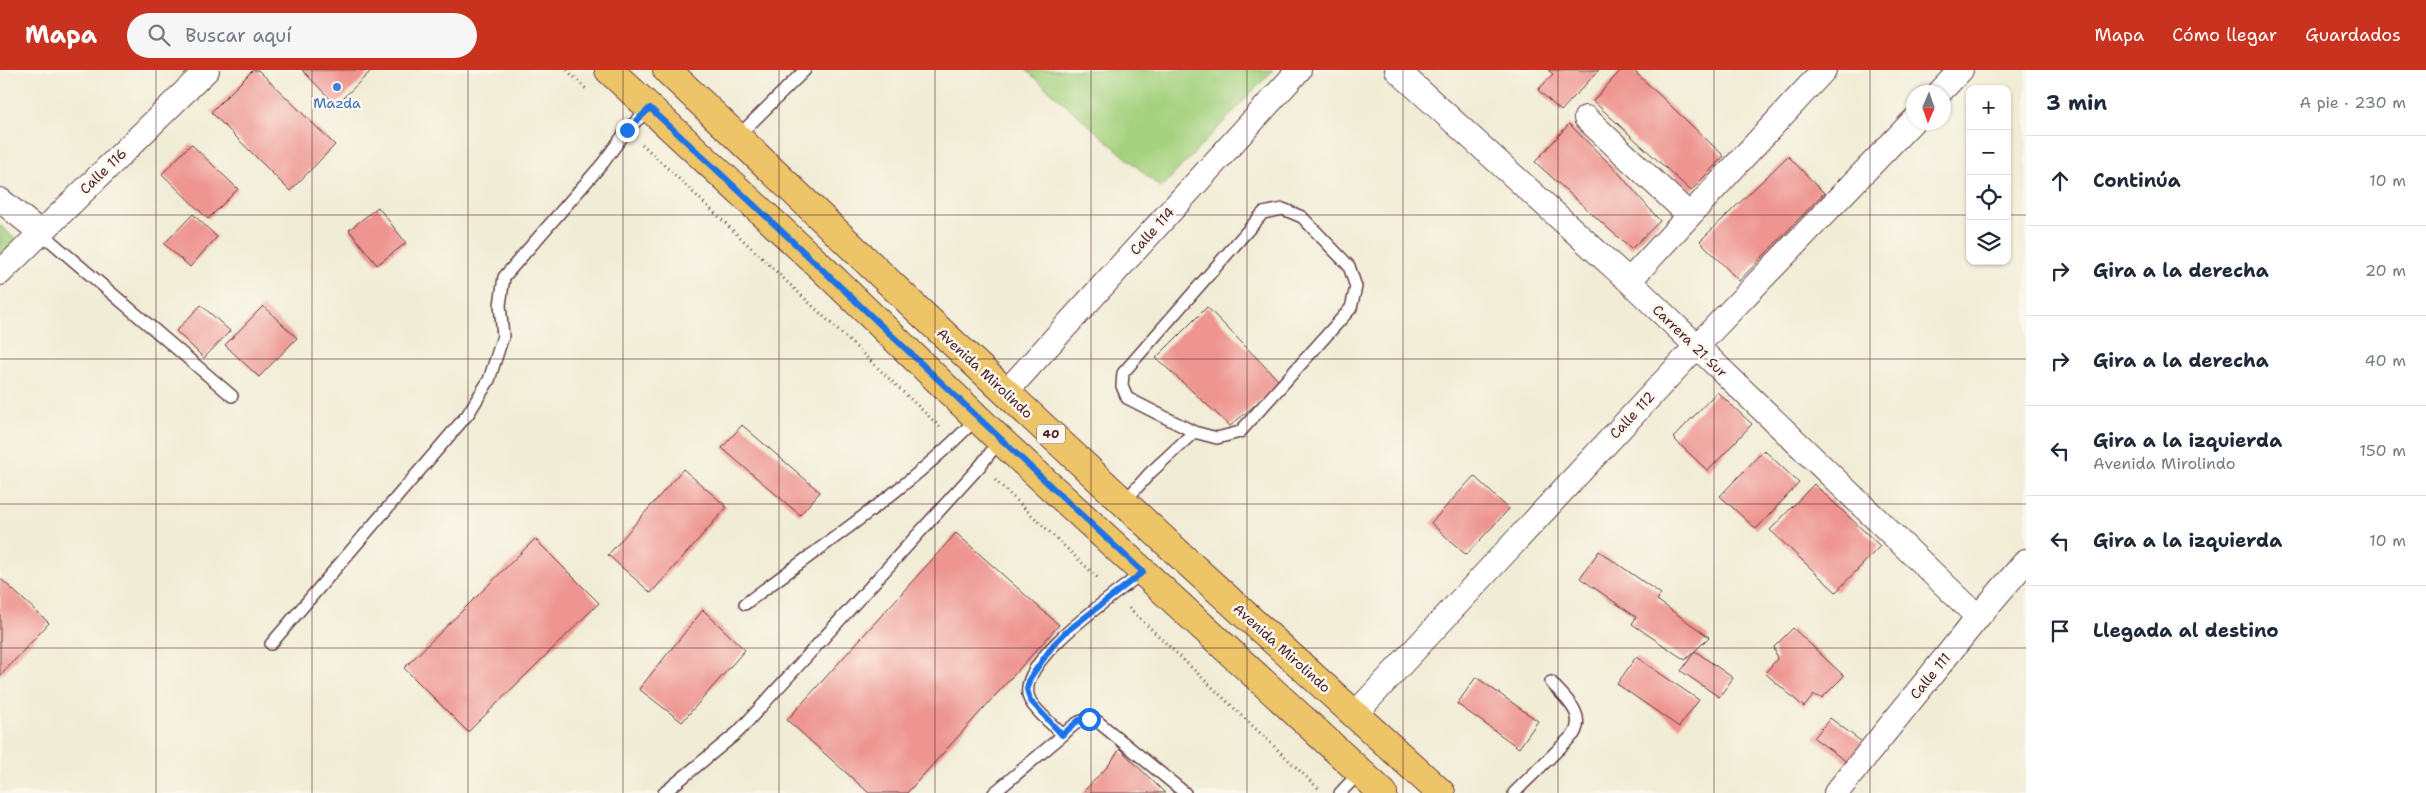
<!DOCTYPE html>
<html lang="es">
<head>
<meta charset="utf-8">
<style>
	:root { --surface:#fff; --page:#f6f6f7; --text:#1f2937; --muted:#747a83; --line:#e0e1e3; --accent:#c8321e }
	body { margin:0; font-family:"Shantell Sans",sans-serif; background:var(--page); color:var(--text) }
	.controls { position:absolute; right:15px; top:15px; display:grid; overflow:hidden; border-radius:10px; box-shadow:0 1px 4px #0004 }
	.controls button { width:45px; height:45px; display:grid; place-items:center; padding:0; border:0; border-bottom:1px solid var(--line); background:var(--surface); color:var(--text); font:25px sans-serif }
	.compass { position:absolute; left:1906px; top:15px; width:45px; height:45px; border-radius:50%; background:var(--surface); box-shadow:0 1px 4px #0004; rotate:182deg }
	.stop { position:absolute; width:15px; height:15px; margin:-11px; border:4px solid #1a73e8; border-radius:50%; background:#fff }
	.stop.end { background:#1a73e8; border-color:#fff; box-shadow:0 1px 5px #0008 }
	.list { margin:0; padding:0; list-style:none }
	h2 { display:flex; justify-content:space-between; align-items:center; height:65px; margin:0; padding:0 20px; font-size:21px }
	h2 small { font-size:16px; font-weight:400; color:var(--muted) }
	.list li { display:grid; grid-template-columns:32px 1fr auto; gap:15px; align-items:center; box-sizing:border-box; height:90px; padding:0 20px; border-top:1px solid var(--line) }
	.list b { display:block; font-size:19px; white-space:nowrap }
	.list p { margin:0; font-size:16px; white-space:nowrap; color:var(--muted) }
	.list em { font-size:16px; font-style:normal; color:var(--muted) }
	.icon { flex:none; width:28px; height:28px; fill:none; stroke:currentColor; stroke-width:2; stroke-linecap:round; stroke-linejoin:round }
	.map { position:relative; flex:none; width:2026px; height:723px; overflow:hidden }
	header { display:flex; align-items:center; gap:30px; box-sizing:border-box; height:70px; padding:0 25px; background:var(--accent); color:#fff }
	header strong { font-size:24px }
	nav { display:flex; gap:28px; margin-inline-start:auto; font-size:18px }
	.search { width:350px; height:45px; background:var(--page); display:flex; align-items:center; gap:12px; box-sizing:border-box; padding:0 18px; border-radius:28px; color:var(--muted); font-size:19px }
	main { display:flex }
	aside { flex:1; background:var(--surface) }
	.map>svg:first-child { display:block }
	.green { fill:#a5d27f; stroke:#787855 }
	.building { fill:#ee9591 }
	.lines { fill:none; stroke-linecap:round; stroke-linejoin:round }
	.service-casing { stroke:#633e44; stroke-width:14 }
	.minor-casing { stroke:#633e44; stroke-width:26 }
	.primary-casing { stroke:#633e44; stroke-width:30 }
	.path { stroke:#633e44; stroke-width:3; stroke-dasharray:1 4; stroke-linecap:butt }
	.service { stroke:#fff; stroke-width:11 }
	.minor { stroke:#fff; stroke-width:24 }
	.primary { stroke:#eec469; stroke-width:28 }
	.route { stroke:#1a73e8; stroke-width:6 }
	.grid { fill:none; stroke:#4a1f2b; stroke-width:1; stroke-opacity:0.55 }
	.shop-dot { fill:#3f7fe0; stroke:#fbf7ec; stroke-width:2 }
	.labels { text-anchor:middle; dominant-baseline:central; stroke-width:5; stroke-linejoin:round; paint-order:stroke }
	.shield { fill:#fbf7ec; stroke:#7f6065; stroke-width:1 }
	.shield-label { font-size:12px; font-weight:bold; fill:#4a1f2b }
	.shop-label { font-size:14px; fill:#366cbe; stroke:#fbf7ec }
	.street-label { font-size:14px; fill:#4a1f2b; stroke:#fbf7ec }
</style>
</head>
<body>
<header>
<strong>Mapa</strong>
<div class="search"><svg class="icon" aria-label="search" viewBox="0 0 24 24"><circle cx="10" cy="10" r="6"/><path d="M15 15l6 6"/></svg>Buscar aquí</div>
<nav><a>Mapa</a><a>Cómo llegar</a><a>Guardados</a></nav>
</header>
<main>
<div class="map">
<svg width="2026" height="723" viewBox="0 0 2026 723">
	<rect width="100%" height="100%" fill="#fbf7ec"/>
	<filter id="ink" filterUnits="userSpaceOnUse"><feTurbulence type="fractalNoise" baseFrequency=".02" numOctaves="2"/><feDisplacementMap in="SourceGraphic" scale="10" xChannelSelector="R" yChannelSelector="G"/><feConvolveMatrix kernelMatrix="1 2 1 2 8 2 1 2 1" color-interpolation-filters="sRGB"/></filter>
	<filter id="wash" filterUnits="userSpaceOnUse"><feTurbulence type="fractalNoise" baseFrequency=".0096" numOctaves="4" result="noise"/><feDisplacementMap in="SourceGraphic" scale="20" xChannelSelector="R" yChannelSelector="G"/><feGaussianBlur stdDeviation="1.12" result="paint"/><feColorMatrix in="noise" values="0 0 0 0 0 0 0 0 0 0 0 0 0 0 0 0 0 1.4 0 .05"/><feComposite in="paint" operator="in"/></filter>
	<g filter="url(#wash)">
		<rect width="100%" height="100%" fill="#f1ecd5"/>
		<path class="green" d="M1026,0H1273L1161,118Z
			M0,155L16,170L0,187Z"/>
		<g id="blocks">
			<path class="building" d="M253,0H258L335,75L290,121L211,42Z
				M302,0H372L336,35Z
				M1548,0H1599L1561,41L1538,20L1553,4Z
				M1621,0H1633L1724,86L1691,121L1593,31Z
				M1569,54L1616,100L1660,151L1631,179L1535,92Z
				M191,74L238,119L208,149L162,104Z
				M1788,86L1824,123L1739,211L1700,171Z
				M378,137L406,173L377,195L349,160Z
				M193,144L217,167L190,197L164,174Z
				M201,235L230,261L204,288L176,261Z
				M263,236L297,268L259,307L225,275Z
				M1207,237L1281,313L1230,356L1156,288Z
				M1717,322L1752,354L1708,401L1673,368Z
				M742,355L820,422L800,445L722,378Z
				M1764,380L1799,413L1756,459L1720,426Z
				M683,399L727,437L651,523L608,485Z
				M1474,406L1509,439L1466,485L1431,453Z
				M1814,414L1880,476L1836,522L1770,460Z
				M956,463L1059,555L907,723H869L787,650Z
				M535,469L599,533L468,662L404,598Z
				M1599,481L1661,524L1657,530L1709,567L1695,581L1733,608L1719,627L1681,601L1695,581L1685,590L1632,554L1636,547L1580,508Z
				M0,508L49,553L0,606Z
				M703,540L745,580L682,652L639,619Z
				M1793,558L1844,606L1822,628L1814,625L1804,637L1765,603L1777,589L1774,577Z
				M1636,587L1699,630L1679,657L1617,614Z
				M1476,607L1538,651L1519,678L1457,634Z
				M1830,648L1866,675L1851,695L1814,668Z
				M1120,679L1165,723H1082L1108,696Z"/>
		</g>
	</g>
	<g filter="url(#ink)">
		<use href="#blocks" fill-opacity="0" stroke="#633e44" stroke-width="1"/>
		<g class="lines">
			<g class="service-casing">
				<path id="service" d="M737,67L805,0
					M40,162L232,326
					M1124,432L1150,403L1194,362L1217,368L1240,362L1351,238L1356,217L1349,196L1302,147L1283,139L1263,143L1123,303L1122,316L1127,328L1194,362
					M1143,502C1117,524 1015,590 1029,628C1033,639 1054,656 1063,665C1074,654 1081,647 1097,651L1185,723
					M745,534C822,475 910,418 977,348
					M271,574L468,344L489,310L503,266L500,235L504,207L603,93L627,60L650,38
					M664,723L738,662L980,396L1000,370
					M994,723L1063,665
					M1340,723L1361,701
					M1514,723L1574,664C1586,643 1565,629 1551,612"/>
			</g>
			<g class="minor-casing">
				<path id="minor" d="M1397,0L1629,211L1978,547
					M1940,22L1961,0
					M1586,48L1689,145
					M0,130L40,162
					M0,203L207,0
					M1629,211L1824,0
					M1006,322L1299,0
					M1355,644L1696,277L1914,50
					M1836,723L1978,547L2026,491"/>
			</g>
			<g class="primary-casing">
				<path id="primary" d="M609,0L822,198L1000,370L1383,723
					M667,0L918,240L1195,499L1441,723"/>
			</g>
			<path class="path" d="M567,0L586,19
				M642,74L940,357
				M995,410L1099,509
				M1129,538L1320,720"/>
			<use href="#service" class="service"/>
			<use href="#minor" class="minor"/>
			<use href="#primary" class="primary"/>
		</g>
	</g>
	<g class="lines" filter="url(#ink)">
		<path class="route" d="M627,60L650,38C816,191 977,349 1143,502L1066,562L1054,574L1030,608L1027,619L1030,630L1062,665L1079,650L1089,649"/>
	</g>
	<path class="grid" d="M156,0V723M312,0V723M468,0V723M623,0V723M779,0V723M935,0V723M1091,0V723M1247,0V723M1403,0V723M1558,0V723M1714,0V723M1870,0V723M0,145H1970M2007,145H2026M0,289H2026M0,434H2026M0,578H2026"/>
	<circle class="shop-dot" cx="337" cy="17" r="5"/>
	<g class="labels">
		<rect class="shield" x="1037" y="354.5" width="28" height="19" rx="4"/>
		<g class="shield-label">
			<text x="1051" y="364">40</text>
		</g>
		<g class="shop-label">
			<text x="337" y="33">Mazda</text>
		</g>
		<g class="street-label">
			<text transform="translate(103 101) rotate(-44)">Calle 116</text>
			<text transform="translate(1152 161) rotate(-48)">Calle 114</text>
			<text transform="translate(1690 271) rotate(44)">Carrera 21 Sur</text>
			<text transform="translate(985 303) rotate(43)">Avenida Mirolindo</text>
			<text transform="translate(1632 345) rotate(-47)">Calle 112</text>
			<text transform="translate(1282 578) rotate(42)">Avenida Mirolindo</text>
			<text transform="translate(1930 606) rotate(-51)">Calle 111</text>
		</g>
	</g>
</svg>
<div class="controls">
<button>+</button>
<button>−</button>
<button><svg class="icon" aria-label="locate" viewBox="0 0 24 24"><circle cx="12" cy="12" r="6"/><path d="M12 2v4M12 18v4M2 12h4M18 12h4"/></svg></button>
<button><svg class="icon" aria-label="layers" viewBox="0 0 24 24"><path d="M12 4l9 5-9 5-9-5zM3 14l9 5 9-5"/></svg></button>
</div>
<svg class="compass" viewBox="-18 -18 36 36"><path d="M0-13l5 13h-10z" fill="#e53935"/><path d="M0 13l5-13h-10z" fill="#747a83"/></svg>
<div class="stop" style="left:1089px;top:649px"></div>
<div class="stop end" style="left:627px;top:60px"></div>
</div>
<aside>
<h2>3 min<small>A pie · 230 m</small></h2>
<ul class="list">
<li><svg class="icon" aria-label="ahead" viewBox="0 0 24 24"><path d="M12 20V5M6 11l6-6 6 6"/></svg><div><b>Continúa</b></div><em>10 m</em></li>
<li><svg class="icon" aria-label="right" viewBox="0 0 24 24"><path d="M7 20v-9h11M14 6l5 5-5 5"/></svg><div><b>Gira a la derecha</b></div><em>20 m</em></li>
<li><svg class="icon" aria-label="right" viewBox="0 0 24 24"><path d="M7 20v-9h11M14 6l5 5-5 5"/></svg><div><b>Gira a la derecha</b></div><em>40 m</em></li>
<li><svg class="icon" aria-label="left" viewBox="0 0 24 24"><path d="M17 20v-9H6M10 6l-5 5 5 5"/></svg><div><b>Gira a la izquierda</b><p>Avenida Mirolindo</p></div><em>150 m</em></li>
<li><svg class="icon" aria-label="left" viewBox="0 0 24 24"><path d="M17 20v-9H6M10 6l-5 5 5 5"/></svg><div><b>Gira a la izquierda</b></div><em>10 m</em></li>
<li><svg class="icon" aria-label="arrive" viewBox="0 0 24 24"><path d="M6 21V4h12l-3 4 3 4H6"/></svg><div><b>Llegada al destino</b></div></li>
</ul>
</aside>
</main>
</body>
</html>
